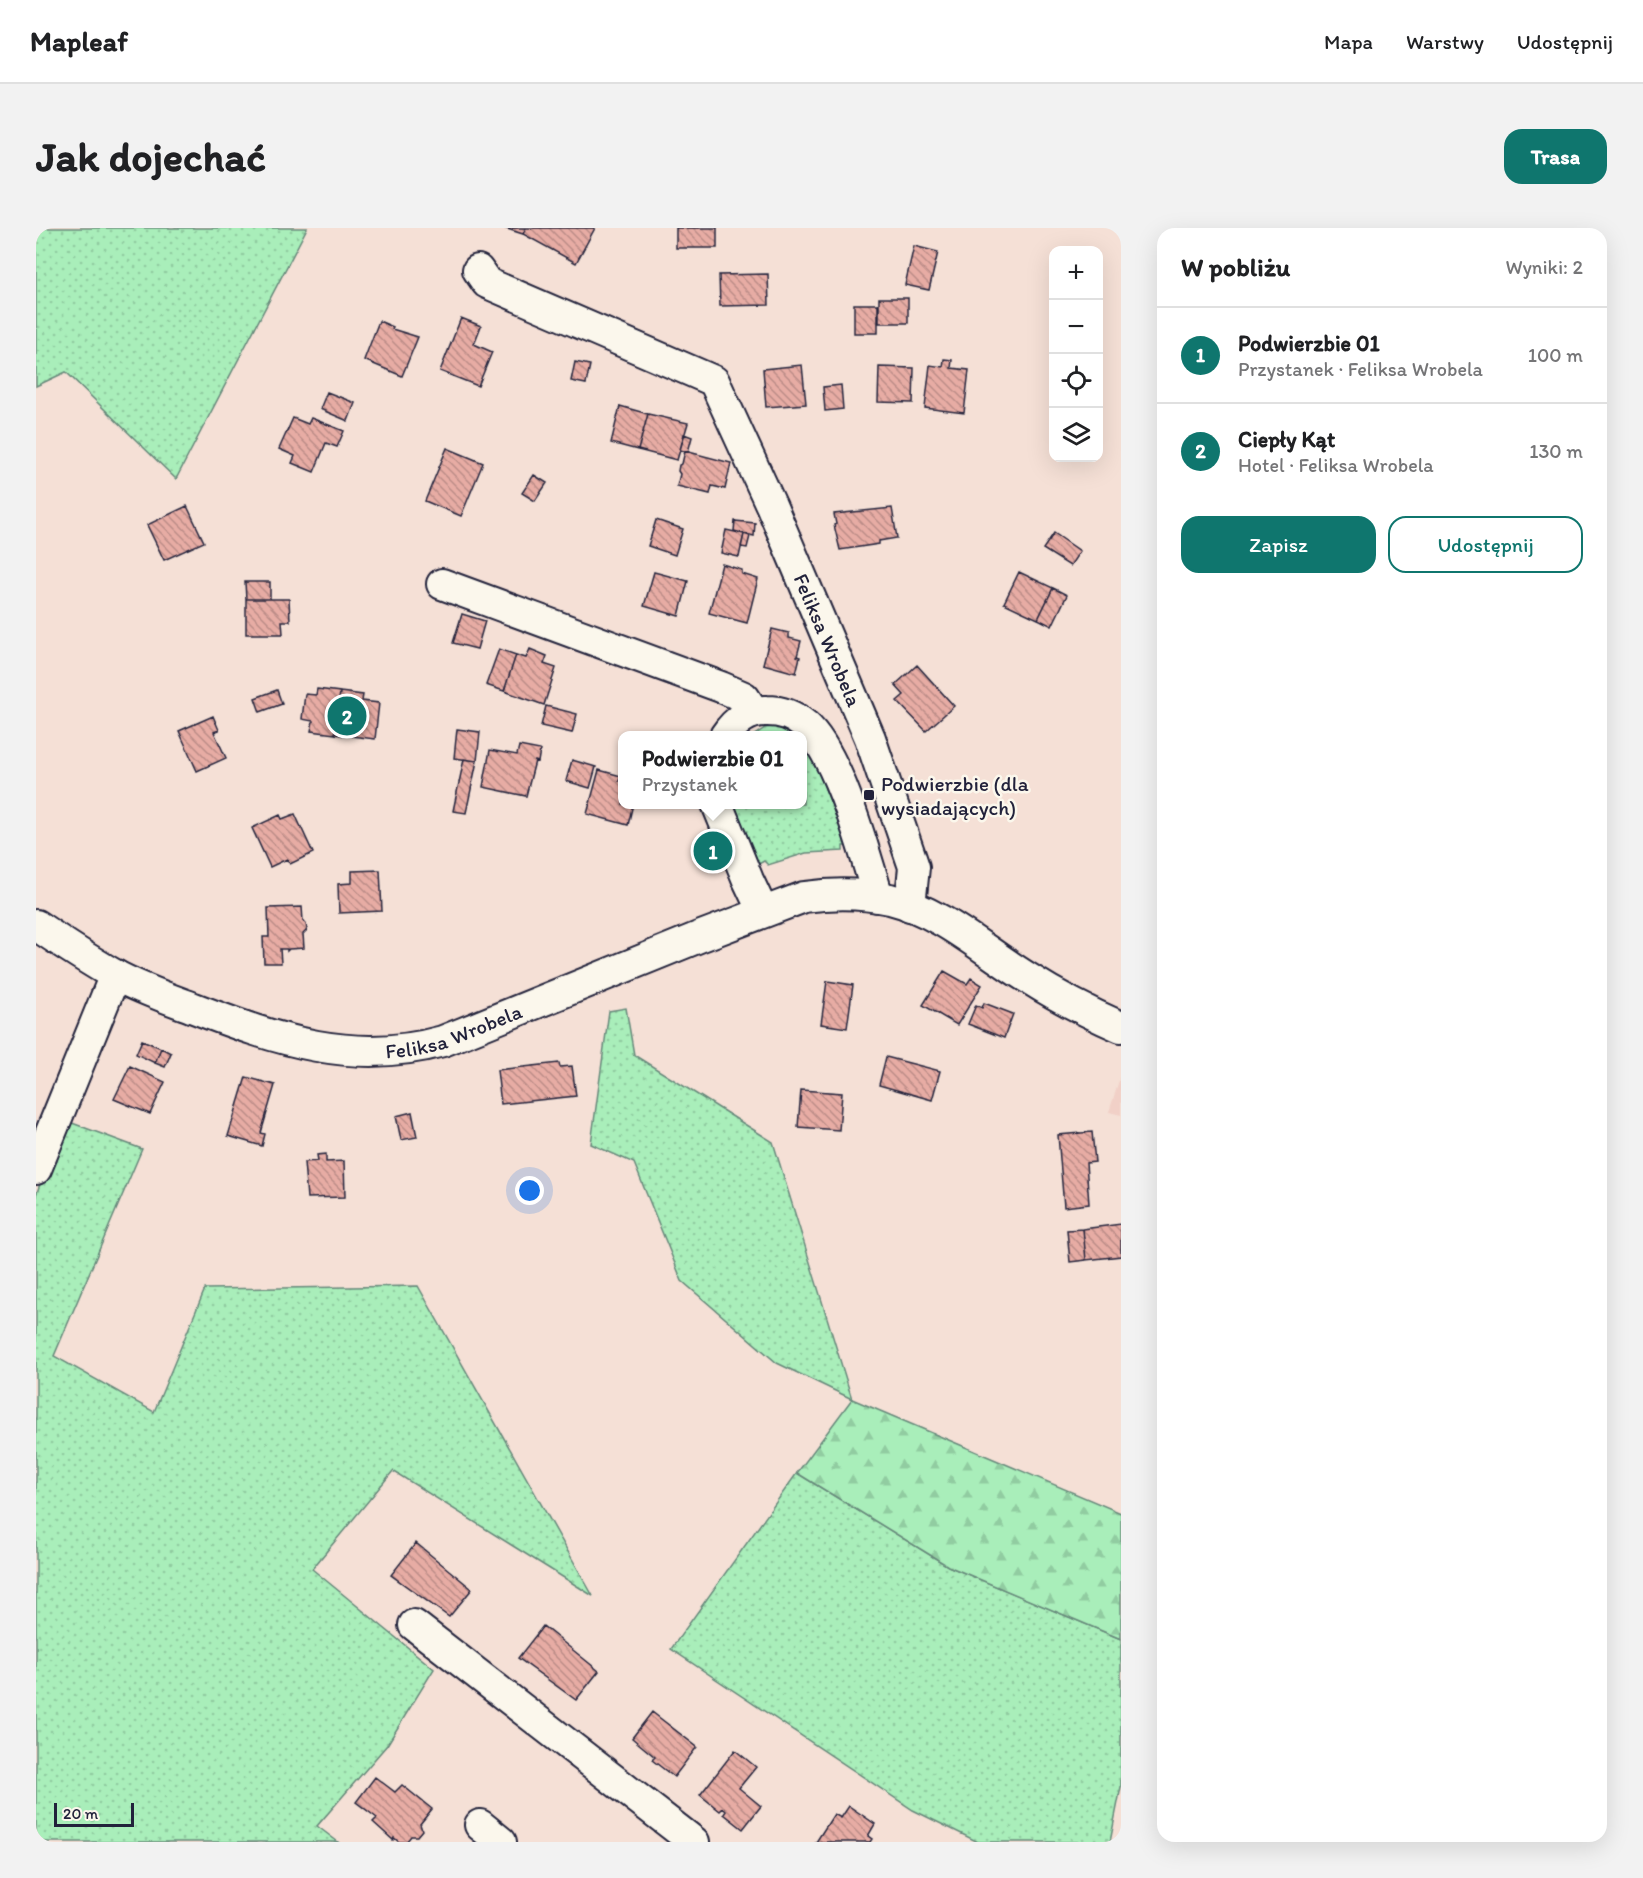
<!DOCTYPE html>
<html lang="pl">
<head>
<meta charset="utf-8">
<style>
	:root { --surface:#fff; --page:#f2f2f2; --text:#202124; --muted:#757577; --line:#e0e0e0; --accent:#0f766e }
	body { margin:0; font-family:Itim,sans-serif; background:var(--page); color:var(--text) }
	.controls { position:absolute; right:18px; top:18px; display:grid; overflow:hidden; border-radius:12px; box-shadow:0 6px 24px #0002 }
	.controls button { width:54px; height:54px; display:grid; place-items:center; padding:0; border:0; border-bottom:2px solid var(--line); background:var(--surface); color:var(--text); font:30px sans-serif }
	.scale { position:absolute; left:18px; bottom:15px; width:80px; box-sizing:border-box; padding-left:6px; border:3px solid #22223b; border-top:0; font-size:16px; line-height:21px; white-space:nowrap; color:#22223b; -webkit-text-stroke:4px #fbf7ec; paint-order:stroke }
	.you { position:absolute; left:494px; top:963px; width:21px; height:21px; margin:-15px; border:4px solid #fff; border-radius:50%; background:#1a73e8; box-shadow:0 0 0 9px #1a73e833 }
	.badge { display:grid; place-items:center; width:39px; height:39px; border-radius:50%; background:var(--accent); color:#fff; font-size:20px; font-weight:700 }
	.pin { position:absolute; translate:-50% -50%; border:3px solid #fff; box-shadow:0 2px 6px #0006 }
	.popup { position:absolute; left:582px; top:503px; width:189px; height:78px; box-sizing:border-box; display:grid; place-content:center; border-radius:12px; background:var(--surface); filter:drop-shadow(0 2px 4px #0005); font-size:20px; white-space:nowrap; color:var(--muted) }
	.popup b { font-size:22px; color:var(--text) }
	.popup::after { content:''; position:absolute; left:50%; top:100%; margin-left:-12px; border:12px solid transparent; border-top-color:var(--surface) }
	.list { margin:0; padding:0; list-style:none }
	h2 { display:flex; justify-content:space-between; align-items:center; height:78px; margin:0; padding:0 24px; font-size:26px }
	h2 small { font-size:20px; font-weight:400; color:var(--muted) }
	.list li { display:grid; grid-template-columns:39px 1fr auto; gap:18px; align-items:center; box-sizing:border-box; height:96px; padding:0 24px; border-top:2px solid var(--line) }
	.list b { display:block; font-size:22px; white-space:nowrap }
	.list p { margin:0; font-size:20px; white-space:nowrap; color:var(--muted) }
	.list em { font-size:20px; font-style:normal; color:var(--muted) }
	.actions { display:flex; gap:12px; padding:18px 24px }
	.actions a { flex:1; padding:14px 0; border:2px solid var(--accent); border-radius:18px; text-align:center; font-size:21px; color:var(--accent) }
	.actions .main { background:var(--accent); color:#fff }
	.icon { flex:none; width:33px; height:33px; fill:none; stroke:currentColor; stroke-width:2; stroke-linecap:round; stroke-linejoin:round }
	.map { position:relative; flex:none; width:1085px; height:1614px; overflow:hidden; border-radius:18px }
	header { display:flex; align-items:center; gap:36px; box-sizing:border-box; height:84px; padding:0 30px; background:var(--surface); border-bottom:2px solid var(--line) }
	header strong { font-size:28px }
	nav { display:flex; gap:33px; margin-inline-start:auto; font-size:21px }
	.intro { display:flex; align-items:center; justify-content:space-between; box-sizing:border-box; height:144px; padding:0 36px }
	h1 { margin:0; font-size:42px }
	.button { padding:15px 27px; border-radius:18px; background:var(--accent); color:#fff; font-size:21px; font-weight:700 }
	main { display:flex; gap:36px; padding:0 36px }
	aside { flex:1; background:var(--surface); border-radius:18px; box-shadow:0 6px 24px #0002 }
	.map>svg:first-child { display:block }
	.built { fill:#f1d0c7 }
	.grass { fill:url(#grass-dots); stroke:#66887a; stroke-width:1.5 }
	.forest { fill:url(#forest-firs); stroke:#66887a; stroke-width:1.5 }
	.building { fill:url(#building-back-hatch); stroke:#22223b; stroke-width:1.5 }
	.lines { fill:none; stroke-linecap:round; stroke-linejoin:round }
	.minor-casing { stroke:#22223b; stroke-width:34 }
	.minor { stroke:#fbf7ec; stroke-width:30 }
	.poi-dot { fill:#22223b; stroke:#fbf7ec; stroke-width:2 }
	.labels { text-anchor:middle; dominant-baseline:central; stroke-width:5; stroke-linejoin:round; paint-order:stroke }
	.street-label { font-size:21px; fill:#22223b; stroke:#fbf7ec }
	.poi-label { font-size:21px; fill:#22223b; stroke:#fbf7ec; text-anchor:start }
</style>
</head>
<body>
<header>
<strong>Mapleaf</strong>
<nav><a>Mapa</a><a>Warstwy</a><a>Udostępnij</a></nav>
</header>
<div class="intro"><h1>Jak dojechać</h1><a class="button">Trasa</a></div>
<main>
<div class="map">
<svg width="1085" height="1614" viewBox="0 0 1085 1614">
	<defs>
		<pattern id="grass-dots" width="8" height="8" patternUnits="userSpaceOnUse" patternTransform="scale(1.5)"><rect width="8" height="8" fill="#a9eeba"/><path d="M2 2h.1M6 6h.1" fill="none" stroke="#91cca1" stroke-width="1.8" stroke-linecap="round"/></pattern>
		<pattern id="forest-firs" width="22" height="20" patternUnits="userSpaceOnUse" patternTransform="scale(1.5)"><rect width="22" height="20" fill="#a9eeba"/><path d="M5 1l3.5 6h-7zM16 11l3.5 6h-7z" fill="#91cca1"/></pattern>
		<pattern id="building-back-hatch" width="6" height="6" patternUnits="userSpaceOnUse" patternTransform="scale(1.5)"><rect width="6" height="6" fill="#e7aca4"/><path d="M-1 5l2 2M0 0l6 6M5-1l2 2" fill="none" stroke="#bb8c87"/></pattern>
	</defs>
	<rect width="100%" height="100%" fill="#f5e0d6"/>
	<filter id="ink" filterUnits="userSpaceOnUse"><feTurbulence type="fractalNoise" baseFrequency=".0167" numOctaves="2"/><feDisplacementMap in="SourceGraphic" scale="12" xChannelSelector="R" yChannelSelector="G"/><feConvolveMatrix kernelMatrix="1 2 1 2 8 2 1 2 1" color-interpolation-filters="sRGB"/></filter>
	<g filter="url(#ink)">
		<path class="built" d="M1085,846V887L1073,884Z"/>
		<path class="grass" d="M0,0H271L140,251L30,144L0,158Z
			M743,498L761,508H717L729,500Z
			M767,512L772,518L812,618H807V623L770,625L732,637L728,633L721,637L696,577L767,576Z
			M590,780L598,827L737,914L816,1171L741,1135L646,1053L598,935L555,916L573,783Z
			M28,892L106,921L18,1128L118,1184L169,1061L382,1058L557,1368L357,1243L276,1341L398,1441L351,1517L281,1598L302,1614H2L0,1612V967Z
			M761,1245L912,1338L1085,1411V1559L1074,1614H942L877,1582L635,1421Z"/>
		<path class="forest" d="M816,1171L1085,1285V1411L912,1338L761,1245Z"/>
		<path class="building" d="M468,0H490L487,6Z
			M490,0H559L540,35L487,6Z
			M640,0H681V20H640Z
			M878,18L902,24L893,62L869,57Z
			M732,46L733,77L684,78L683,47Z
			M843,70H872V95H843Z
			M818,76H842V105H818Z
			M425,90L445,98L438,116L456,124L442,158L404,143Z
			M343,93L357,99L356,101L382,109L366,148L328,132Z
			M908,131L916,132L915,140L933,142L928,185L889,180L894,137L907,139Z
			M539,134L554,137L550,156L535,153Z
			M766,137L770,176L730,179L727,141Z
			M843,139L878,140L877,175L842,174Z
			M805,157L807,181L789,183L787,159Z
			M291,164L319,175L312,193L284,181Z
			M584,178L612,186L602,222L575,215Z
			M612,186L652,195L641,232L602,222Z
			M257,190L272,196L275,190L308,203L301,219L290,215L278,244L256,235L259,228L243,221Z
			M648,206L656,209L652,224L644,222Z
			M411,220L447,235L425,288L389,273Z
			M649,223L695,235L689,261L676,258L674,266L641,258L644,246L642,243L643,237L646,236Z
			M498,247L511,255L499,273L486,265Z
			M151,278L168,314L128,332L111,297Z
			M856,280L861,310L843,313V316L804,322L798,297L800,296L798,286Z
			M620,292L647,301L639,327L612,318Z
			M699,293L719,295L718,308L698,303Z
			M690,302L708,306L703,329L685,325Z
			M1018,305L1044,323L1034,338L1007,321Z
			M708,306L714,308L711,320L705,319Z
			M686,336L706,342V346L722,351L711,395L673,385Z
			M618,344L652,353L643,388L608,378Z
			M983,344L1017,360L1002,391L968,375Z
			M209,354H234V371H210Z
			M1017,360L1031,367L1016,398L1002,391Z
			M210,371H253L254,393H246L247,406H210Z
			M426,386L449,393L441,421L417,415Z
			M736,401L753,405V410L765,413L761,428L764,429L760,445L727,436Z
			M463,421L480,427L468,463L450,457Z
			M494,421L511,428L508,436L520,440L508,477L468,463L480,427L490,430Z
			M881,437L918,478L890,503L861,473L868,467L859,457Z
			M281,461L304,464L299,506L275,503L277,493L266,491L269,466L280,467Z
			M241,462L246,476L224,484L219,470Z
			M304,464L327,467L326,473L343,475L339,511L299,506Z
			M510,478L541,486L536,505L505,498Z
			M177,488L183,502L178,504L190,530L161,543L143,503Z
			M421,501L444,504L441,533L418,530Z
			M483,518L504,522L502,534L499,533L490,568L447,559L454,522L481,527Z
			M428,531L441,533L430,585L417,583Z
			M536,532L560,539L554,560L530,553Z
			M563,542L585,548L583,553L587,554V576H597L592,597L551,586Z
			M259,586L277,625L254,636L251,631L234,639L216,600L244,587L246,591Z
			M344,642L346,683L303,685L302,656L316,655V643Z
			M266,679L267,693L270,696L271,702L267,706L268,720L253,721L251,723V721H244L245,735H228L227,709H233L232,680Z
			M908,743L931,756L935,750L946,757L921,797L887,777Z
			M791,753L817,757L811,800L785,796Z
			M948,775L977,786L968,810L932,796L940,777L946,780Z
			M106,812L125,820L119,835L100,826Z
			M125,820L135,825L129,839L119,835Z
			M850,829L904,843L896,872L843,857Z
			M523,835L524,839L536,838L540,868L465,876L461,842Z
			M94,838L129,854L114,886L78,871Z
			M210,849L239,857L225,905L229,906L226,918L192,908Z
			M765,862L806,865L803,902L762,899Z
			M376,884L381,909L365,912L360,888Z
			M1056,904L1059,934L1050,935L1053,976L1028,979L1022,907Z
			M290,926V934L308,933L309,969L271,970L268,934L282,933L281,927Z
			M1085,996V1028L1050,1032L1047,1001Z
			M1047,1001L1050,1032L1034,1034L1031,1002Z
			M380,1315L436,1361L413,1389L355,1347Z
			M507,1398L563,1443L540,1472L482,1430Z
			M616,1484L661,1519L638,1549L616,1532L619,1529L596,1510Z
			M699,1522L720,1539L703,1560L725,1578L707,1601L688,1586L690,1583L687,1580L684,1583L664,1567Z
			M339,1549L359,1564L366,1557L396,1581L384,1596L386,1602L381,1608H375L370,1614H363L358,1610L357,1612L337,1594L341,1590L320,1574Z
			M813,1578L839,1596L832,1608L836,1611L834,1614H780L798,1586L805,1590Z"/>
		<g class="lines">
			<g class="minor-casing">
				<g id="minor">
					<path id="s1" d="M442,42L451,55L678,153L735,277L834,510L878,639L874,678"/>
					<path d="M406,356L685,459L708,469L718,484"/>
					<path d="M689,508C699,493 713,482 731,483C746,483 757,487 769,497C802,525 829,626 842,669"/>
					<path d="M681,576L712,652L727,684"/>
					<path id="s2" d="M0,697C25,714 51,731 77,746C102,760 131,770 158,780C241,812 318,838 407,813L663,709L768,669C796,665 826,665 854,671C906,684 948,723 992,750C1022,769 1053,785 1085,799"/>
					<path d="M0,941L79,747"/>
					<path d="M378,1397L658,1614"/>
					<path d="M444,1597L465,1614"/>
				</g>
			</g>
			<use href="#minor" class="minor"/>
		</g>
	</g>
	<rect class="poi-dot" x="827" y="561" width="12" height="12" rx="3"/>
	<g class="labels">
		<g class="street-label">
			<text stroke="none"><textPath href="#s1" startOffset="546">Feliksa Wrobela</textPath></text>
			<text stroke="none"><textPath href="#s2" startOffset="448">Feliksa Wrobela</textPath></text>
		</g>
		<g class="poi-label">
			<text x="845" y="555">Podwierzbie (dla<tspan x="845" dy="24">wysiadających)</tspan></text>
		</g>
	</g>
</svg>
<div class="controls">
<button>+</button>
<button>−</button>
<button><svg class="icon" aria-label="locate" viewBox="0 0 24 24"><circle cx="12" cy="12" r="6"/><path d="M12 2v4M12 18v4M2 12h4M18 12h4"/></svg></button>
<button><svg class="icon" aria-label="layers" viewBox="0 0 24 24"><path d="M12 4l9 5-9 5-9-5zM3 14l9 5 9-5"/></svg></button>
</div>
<div class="scale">20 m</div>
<div class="you"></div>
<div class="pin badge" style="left:677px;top:623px">1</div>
<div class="popup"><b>Podwierzbie 01</b>Przystanek</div>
<div class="pin badge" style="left:311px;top:488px">2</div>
</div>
<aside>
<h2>W pobliżu<small>Wyniki: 2</small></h2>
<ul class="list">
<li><span class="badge">1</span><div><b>Podwierzbie 01</b><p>Przystanek · Feliksa Wrobela</p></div><em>100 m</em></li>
<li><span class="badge">2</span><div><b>Ciepły Kąt</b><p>Hotel · Feliksa Wrobela</p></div><em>130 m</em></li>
</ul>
<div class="actions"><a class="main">Zapisz</a><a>Udostępnij</a></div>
</aside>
</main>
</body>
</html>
